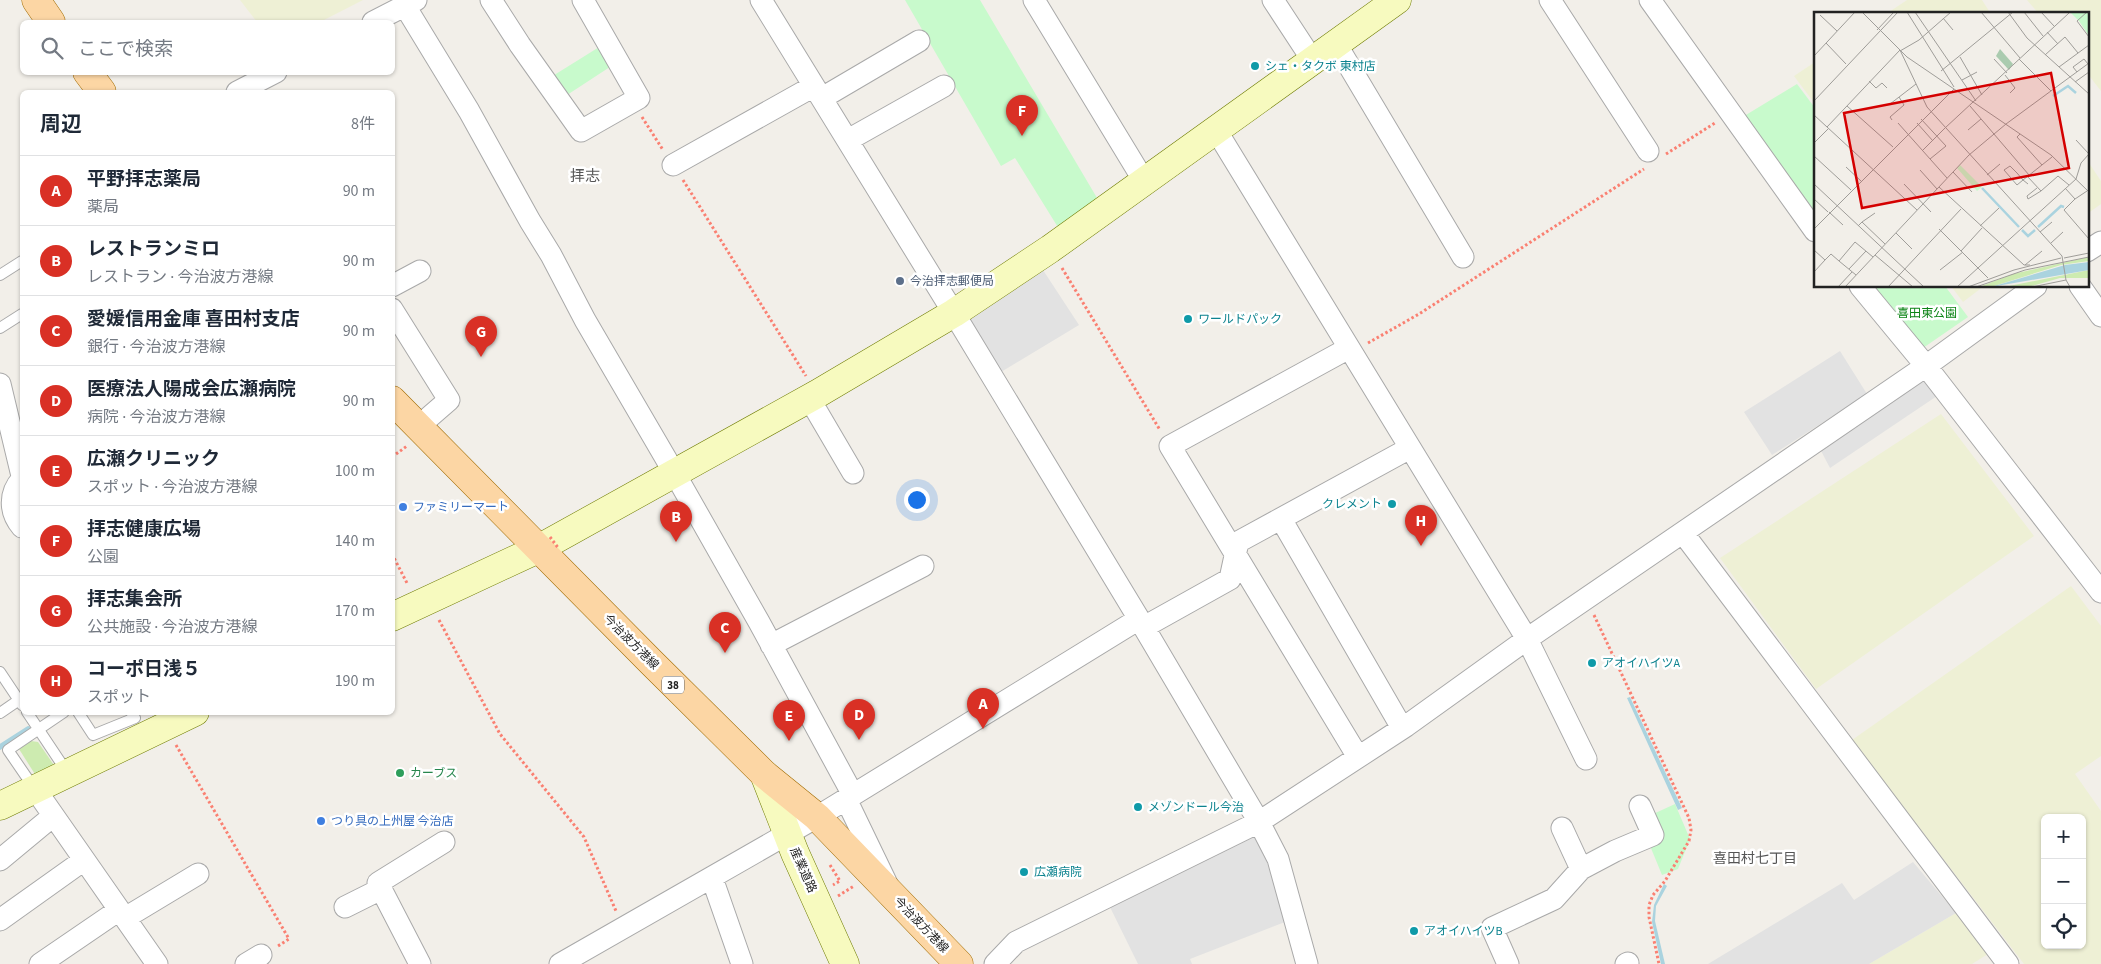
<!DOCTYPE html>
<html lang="ja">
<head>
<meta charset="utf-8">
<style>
	:root { --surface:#fff; --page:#f2f2f3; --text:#1f2937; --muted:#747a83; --line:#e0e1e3; --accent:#d93025 }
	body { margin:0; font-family:"Source Sans 3","Noto Sans JP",sans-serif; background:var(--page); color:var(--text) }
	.controls { position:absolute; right:15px; bottom:15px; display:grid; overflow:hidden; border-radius:8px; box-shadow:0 1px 4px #0004 }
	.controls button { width:45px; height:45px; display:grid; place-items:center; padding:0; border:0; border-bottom:1px solid var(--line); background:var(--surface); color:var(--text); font:25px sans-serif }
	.you { position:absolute; left:916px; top:499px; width:18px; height:18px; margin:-12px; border:4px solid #fff; border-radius:50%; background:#1a73e8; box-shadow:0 0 0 8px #1a73e833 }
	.badge { display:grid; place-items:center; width:32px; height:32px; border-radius:50%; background:var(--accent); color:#fff; font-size:16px; font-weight:700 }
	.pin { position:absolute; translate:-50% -41px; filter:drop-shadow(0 1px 2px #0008) }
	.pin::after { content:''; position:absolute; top:26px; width:18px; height:15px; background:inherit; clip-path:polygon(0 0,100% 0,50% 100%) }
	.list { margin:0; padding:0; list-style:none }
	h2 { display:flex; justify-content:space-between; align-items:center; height:65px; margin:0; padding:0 20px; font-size:21px }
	h2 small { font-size:16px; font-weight:400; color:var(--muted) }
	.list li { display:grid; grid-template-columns:32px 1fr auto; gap:15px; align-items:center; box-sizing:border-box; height:70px; padding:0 20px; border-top:1px solid var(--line) }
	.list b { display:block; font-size:19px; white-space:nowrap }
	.list p { margin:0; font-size:16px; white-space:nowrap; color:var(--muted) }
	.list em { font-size:16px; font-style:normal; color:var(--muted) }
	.icon { flex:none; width:28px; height:28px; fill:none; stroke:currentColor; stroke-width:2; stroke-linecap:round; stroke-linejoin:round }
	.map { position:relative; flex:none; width:2101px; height:964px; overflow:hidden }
	.search { position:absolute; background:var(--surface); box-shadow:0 1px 4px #0004; left:20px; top:20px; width:375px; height:55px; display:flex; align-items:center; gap:12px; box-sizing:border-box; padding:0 18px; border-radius:8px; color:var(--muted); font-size:19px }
	.panel { position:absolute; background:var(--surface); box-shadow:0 1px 4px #0004; left:20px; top:90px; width:375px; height:625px; border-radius:8px }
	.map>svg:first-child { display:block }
	.farmland { fill:#eef0d5; fill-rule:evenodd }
	.grass { fill:#cdebb0 }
	.park { fill:#c8facc }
	.parking { fill:#e2e2e2 }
	.water { fill:#aad3df }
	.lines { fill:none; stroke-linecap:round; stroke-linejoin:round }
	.stream { stroke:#aad3df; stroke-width:5.5 }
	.lane-casing { stroke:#a9a9a9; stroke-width:12 }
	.street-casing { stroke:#a9a9a9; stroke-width:23 }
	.secondary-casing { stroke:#707d05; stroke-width:29 }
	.primary-casing { stroke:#a06b00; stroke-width:29 }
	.path { stroke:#fa8072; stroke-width:3; stroke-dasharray:2.5 2.5; stroke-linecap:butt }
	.lane { stroke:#fff; stroke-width:10 }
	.street { stroke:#fff; stroke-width:21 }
	.secondary { stroke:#f7fabf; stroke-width:28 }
	.primary { stroke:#fcd6a4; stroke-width:28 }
	.path-bridge { stroke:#fa8072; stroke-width:3; stroke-dasharray:2.5 2.5; stroke-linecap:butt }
	.culture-dot { fill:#0f9aa8; stroke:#fff; stroke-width:2 }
	.service-dot { fill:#5c6f8a; stroke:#fff; stroke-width:2 }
	.shop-dot { fill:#3f7fe0; stroke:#fff; stroke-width:2 }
	.leisure-dot { fill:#2e9e5b; stroke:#fff; stroke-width:2 }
	.labels { text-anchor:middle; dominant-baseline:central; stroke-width:5; stroke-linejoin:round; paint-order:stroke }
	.shield { fill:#fff; stroke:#646464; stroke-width:1 }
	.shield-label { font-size:11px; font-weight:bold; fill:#222 }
	.culture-label { font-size:12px; fill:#0d838f; stroke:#fff; text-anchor:start }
	.service-label { font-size:12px; fill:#4e5e75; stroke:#fff; text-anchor:start }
	.park-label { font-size:12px; fill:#0c8416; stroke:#fff }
	.shop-label { font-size:12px; fill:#366cbe; stroke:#fff; text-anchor:start }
	.street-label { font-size:12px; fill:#222; stroke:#fff }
	.leisure-label { font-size:12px; fill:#27864d; stroke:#fff; text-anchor:start }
	.neighbourhood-label { font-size:14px; fill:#555; stroke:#fff }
	.quarter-label { font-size:15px; fill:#555; stroke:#fff }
	.inset-river { fill:none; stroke:#aad3df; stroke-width:2.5 }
	.inset-road { fill:none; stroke:#9f9d99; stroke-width:1 }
	.view { fill:#d40000; fill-opacity:0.15; stroke:#d40000; stroke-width:2.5 }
	.inset-edge { fill:none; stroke:#222; stroke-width:2.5 }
</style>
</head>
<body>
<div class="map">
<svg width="2101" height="964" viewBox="0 0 2101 964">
	<rect width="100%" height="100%" fill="#f2efe9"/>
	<path class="farmland" d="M240,0H363L320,22H257Z
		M1907,0H1982L1991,14H1886Z
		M2027,0H2101V91L2087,73V14H2039Z
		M1815,62V104L1794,76Z
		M2087,160L2101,181V204L2087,214Z
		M1951,286H1984L1963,302Z
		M1941,414L2034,536L1816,689L1720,558Z
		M2071,586L2101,626V756L2075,774L2101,811V964H2024L1852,740ZM2045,818H2082V945H2045Z
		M1956,913L1988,954L1972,964H1869Z"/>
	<path class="grass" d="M31,741L38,742L56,768L38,779L19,749Z"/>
	<path class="park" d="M905,0H980L1103,208L1064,237L1015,158L1001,166Z
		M604,44L616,63L564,97L551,77Z
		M1797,84L1815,108V231L1736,121Z
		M1866,286H1945L1968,317L1923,348Z
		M1675,804L1690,839L1678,869L1662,875L1646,836L1651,815Z"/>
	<path class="parking" d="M1043,270L1079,325L996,375L963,321Z
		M1840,351L1867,394L1772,455L1744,412Z
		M1923,374L1937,396L1830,468L1819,447Z
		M1254,831L1263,849L1285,922L1190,959L1192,964H1138L1107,901Z
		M1913,862L1956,913L1869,964H1708L1842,883L1854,900Z"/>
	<path class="water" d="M1630,697L1682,808L1678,810L1627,698Z
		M1664,884L1667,886L1656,906L1655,921L1665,964H1661L1652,922L1654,905Z"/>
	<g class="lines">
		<path class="stream" d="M0,747L28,729"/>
		<g class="lane-casing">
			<path id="lane" d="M0,275L22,261
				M0,328L22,314
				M0,672L22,705
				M27,712L67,772
				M78,712L93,735L135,718L131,712
				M0,713L19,700
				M34,788L8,750L64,712"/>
		</g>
		<g class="street-casing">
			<path id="street" d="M491,0L520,45L581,131L639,98L583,0
				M761,0L958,320L1139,619L1259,822L1278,859L1307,964
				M1034,0L1144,181
				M1273,0L1313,61
				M1550,0L1648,151
				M1650,0L1815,231
				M405,6L469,111L530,221L551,255L585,320L679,481L759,622L853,795
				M373,22L416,0
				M1336,44L1463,257
				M237,92L276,72
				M822,98L919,41
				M1216,130L1527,639L1586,759
				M848,140L944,86
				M673,165L814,86
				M2087,251L2101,242
				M392,286L420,271
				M1860,286L1926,366L2101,592
				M2080,286L2101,316
				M392,309L449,400L419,426
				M1349,348L1170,446L1358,757
				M0,384L22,476
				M809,398L853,473
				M22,479C9,493 9,512 22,527
				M1281,519L1402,728
				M1683,533L2008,964
				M1144,627L1230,579L1238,542L1410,448
				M771,645L923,566
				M35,789L157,964
				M846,799L888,886
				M1562,828L1581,869
				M0,860L53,816
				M712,878L742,964
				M345,907L381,889
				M125,918L198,874
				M0,920L84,860
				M40,964L119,910
				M246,964L261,955
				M420,964L378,883L444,842
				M560,964L817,817L1139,619
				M995,964L1016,942L1259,822L1406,726L1527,639L1926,366L2036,286
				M1508,964L1492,928L1554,899L1581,869L1615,851L1653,835L1640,806
				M1626,964L1628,963"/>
		</g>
		<g class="secondary-casing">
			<path id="secondary" d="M392,617L538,549L817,394L954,313L1050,249L1397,0
				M764,774L795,853L845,964
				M0,806L195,712"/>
		</g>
		<g class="primary-casing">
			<path id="primary" d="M36,0L51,22
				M87,72L102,92
				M392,400L651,662L764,774L817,817L959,964"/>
		</g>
		<path class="path" d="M642,117L663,150
			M1666,154L1715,123
			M683,180L806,376
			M1062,268L1160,430
			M1368,343L1419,314L1644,169
			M392,457L407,446
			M392,554L408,585
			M1594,615L1689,818L1691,830L1689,841L1665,881L1653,895L1649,905V917L1659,964
			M439,620L500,734L584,837L616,911
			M176,745L289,939L278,946
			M830,865L840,881L833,885
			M838,896L854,886"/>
		<use href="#lane" class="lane"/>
		<use href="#street" class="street"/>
		<use href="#secondary" class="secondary"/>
		<use href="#primary" class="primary"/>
		<path class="path-bridge" d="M550,537L559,549"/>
	</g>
	<g class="culture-dot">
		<circle cx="1255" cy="66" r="5"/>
		<circle cx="1188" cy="319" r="5"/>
		<circle cx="1392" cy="504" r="5"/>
		<circle cx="1592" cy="663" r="5"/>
		<circle cx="1138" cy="807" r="5"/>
		<circle cx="1024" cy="872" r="5"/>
		<circle cx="1414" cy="931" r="5"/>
	</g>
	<circle class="service-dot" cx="900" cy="281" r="5"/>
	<g class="shop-dot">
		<circle cx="403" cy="507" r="5"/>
		<circle cx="321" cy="821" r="5"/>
	</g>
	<circle class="leisure-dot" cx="400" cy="773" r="5"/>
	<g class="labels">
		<rect class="shield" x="662" y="676.5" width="22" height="17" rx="4"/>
		<g class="shield-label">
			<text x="673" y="685">38</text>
		</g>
		<g class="culture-label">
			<text x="1265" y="66">シェ・タクボ 東村店</text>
			<text x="1198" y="319">ワールドパック</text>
			<text x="1382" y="504" text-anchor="end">クレメント</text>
			<text x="1602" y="663">アオイハイツA</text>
			<text x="1148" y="807">メゾンドール今治</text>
			<text x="1034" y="872">広瀬病院</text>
			<text x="1424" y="931">アオイハイツB</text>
		</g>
		<g class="service-label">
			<text x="910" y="281">今治拝志郵便局</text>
		</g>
		<g class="park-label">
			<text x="1927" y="313">喜田東公園</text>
		</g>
		<g class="shop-label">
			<text x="413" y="507">ファミリーマート</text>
			<text x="331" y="821">つり具の上州屋 今治店</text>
		</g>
		<g class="street-label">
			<text transform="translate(631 642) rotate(45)">今治波方港線</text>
			<text transform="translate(803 870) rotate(66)">産業道路</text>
			<text transform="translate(921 925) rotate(46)">今治波方港線</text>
		</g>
		<g class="leisure-label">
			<text x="410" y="773">カーブス</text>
		</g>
		<g class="neighbourhood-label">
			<text x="1755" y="859">喜田村七丁目</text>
		</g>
		<g class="quarter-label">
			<text x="585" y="176">拝志</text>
		</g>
	</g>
	<g transform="translate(1814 12)">
		<rect width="275" height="275" fill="#f2efe9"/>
		<path d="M275,245V249L247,253L177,275H165L199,262ZM275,258V266H246L214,275H190Z" fill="#cdebb0"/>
		<path d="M186,37L199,52L195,58L182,44Z" fill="#aacbaf"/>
		<path d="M256,0H275V24L265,9ZM146,153L168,175L163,179L143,156Z" fill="#c8facc"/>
		<path d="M275,250V258L177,275L251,253Z" fill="#aad3df"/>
		<path class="inset-river" d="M239,84L254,74L262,81M168,176L205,215M224,215L247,194L250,195M208,218L214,224L221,218"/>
		<path class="inset-road" d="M48,0L93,45L237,143L275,180M93,0L140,75M101,0L162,89M167,0L206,46M194,0L213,26L275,82M210,0L229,24M227,0L240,14M273,0L263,9L275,25M6,3L23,19M129,6L139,18M63,18L80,0M233,20L244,32M12,31L32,52M86,39L105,28L137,0M231,43L251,25L264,41M0,44L41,0M146,45L168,83M180,47L193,61M205,47L237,79M245,55L275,33M127,59L199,0M263,60L259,55L270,47L274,52M191,63L201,76L196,81M148,68L163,60M55,69L62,76L68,71L73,76M261,70L275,60M0,89L84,0M76,92L102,72M33,94L79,135M156,94L215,163M0,103L103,198M107,107L132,134L116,147M78,108L76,105L90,93L85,85M84,111L133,166M103,111L119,129M13,115L86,38L113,95L248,244L252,268L256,275M131,116L255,1M154,118L167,107M206,122L203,125L228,153M0,131L14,117M108,139L131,116M0,144L37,178M32,155L47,169M106,158L123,177M139,160L158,180M173,163L186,152M213,164L227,179L244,164L255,173M0,172L110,275M90,172L117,200M214,172L209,168L203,161L196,154L190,158L203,173L209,168L238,145L239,144M125,175L210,253H216M223,176L213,184L214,187L227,179M251,176L261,187L273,179M0,187L14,200M261,187L250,198L275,227M15,200L29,213M48,210L61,201M44,214L48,210L71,232M166,214L185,196M0,217L140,77M125,217L174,266M226,220L238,210M82,221L98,237M237,231L249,220M0,238L11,248L0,260M147,239L168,216M61,243L99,275M250,246L275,241M11,248L17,242L25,249M211,253L228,239M35,257L52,239M126,258L149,240M42,263L25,249L41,230L59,245M24,275L38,260M31,275L155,143L192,112L275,51M74,275L147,197M143,275L262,167L267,151L275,142L262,128M154,275L200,258L247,246M162,275L211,258L275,245M218,275L252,268"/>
		<path class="view" d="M237,61L255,156L48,196L30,101Z"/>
		<rect width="275" height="275" class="inset-edge"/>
	</g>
</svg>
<div class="controls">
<button>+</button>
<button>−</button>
<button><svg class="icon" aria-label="locate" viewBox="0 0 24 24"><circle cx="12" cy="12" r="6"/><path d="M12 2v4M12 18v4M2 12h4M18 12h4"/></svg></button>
</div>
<div class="you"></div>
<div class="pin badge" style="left:983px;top:729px">A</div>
<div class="pin badge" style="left:676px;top:542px">B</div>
<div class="pin badge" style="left:725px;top:653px">C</div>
<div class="pin badge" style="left:859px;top:740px">D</div>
<div class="pin badge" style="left:789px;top:741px">E</div>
<div class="pin badge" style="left:1022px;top:136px">F</div>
<div class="pin badge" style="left:481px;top:357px">G</div>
<div class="pin badge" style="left:1421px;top:546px">H</div>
<div class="search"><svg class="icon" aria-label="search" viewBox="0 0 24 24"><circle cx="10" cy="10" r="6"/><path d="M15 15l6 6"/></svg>ここで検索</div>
<section class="panel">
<h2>周辺<small>8件</small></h2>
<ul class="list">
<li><span class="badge">A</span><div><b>平野拝志薬局</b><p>薬局</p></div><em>90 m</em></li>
<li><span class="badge">B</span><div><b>レストランミロ</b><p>レストラン · 今治波方港線</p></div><em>90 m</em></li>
<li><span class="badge">C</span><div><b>愛媛信用金庫 喜田村支店</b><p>銀行 · 今治波方港線</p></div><em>90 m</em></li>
<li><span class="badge">D</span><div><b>医療法人陽成会広瀬病院</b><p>病院 · 今治波方港線</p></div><em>90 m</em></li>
<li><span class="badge">E</span><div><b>広瀬クリニック</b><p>スポット · 今治波方港線</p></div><em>100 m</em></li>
<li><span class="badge">F</span><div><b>拝志健康広場</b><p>公園</p></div><em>140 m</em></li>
<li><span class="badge">G</span><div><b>拝志集会所</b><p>公共施設 · 今治波方港線</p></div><em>170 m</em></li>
<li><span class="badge">H</span><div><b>コーポ日浅５</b><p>スポット</p></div><em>190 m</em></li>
</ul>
</section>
</div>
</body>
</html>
